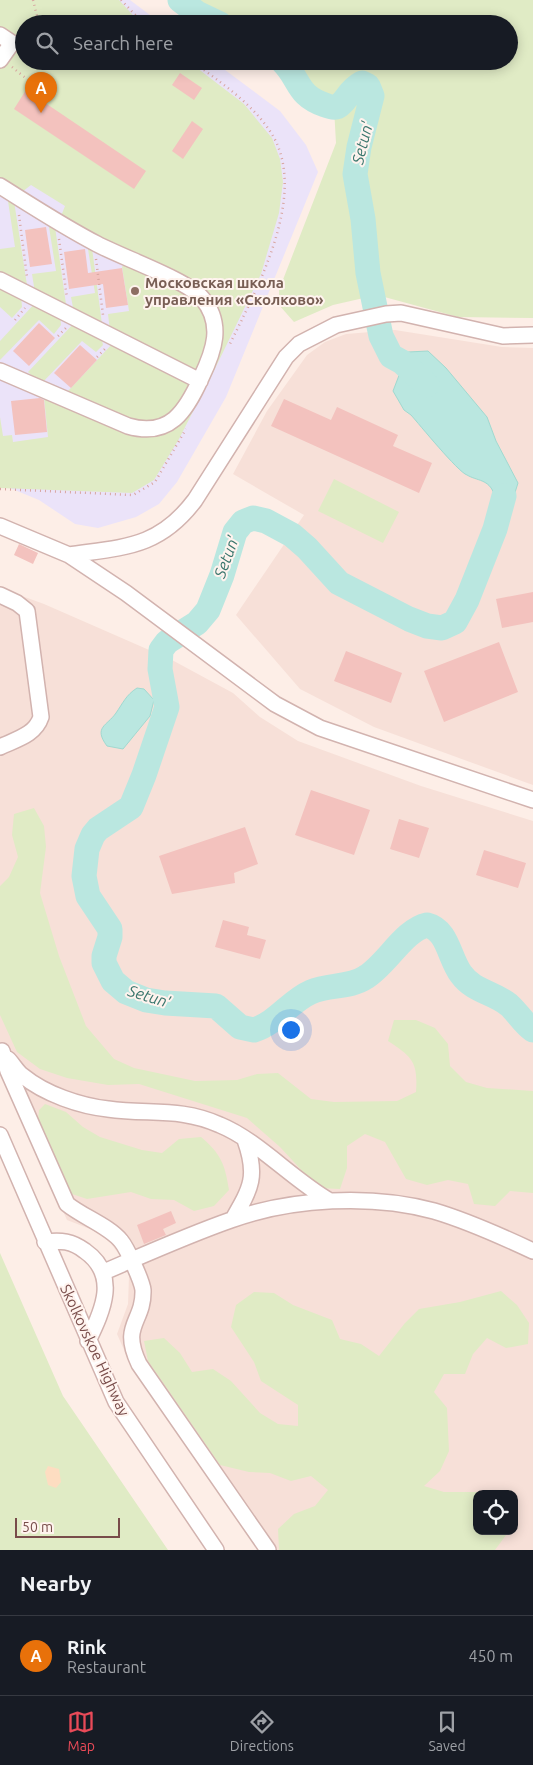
<!DOCTYPE html>
<html lang="en">
<head>
<meta charset="utf-8">
<style>
	:root { --surface:#171b24; --page:#242831; --text:#f1f3f6; --muted:#9ea1a6; --line:#363941; --accent:#e94a58 }
	body { margin:0; font-family:Ubuntu,sans-serif; background:var(--page); color:var(--text) }
	.controls { position:absolute; right:15px; bottom:15px; display:grid; overflow:hidden; border-radius:10px; box-shadow:0 2px 12px #0003 }
	.controls button { width:45px; height:45px; display:grid; place-items:center; padding:0; border:0; border-bottom:1px solid var(--line); background:var(--surface); color:var(--text); font:25px sans-serif }
	.scale { position:absolute; left:15px; bottom:12px; width:105px; box-sizing:border-box; padding-left:5px; border:2px solid #784c4a; border-top:0; font-size:14px; line-height:18px; white-space:nowrap; color:#784c4a; -webkit-text-stroke:4px #fff3ee; paint-order:stroke }
	.you { position:absolute; left:290px; top:1029px; width:18px; height:18px; margin:-12px; border:4px solid #fff; border-radius:50%; background:#1a73e8; box-shadow:0 0 0 8px #1a73e833 }
	.badge { display:grid; place-items:center; width:32px; height:32px; border-radius:50%; background:var(--accent); color:#fff; font-size:16px; font-weight:700 }
	.pin { position:absolute; translate:-50% -41px; filter:drop-shadow(0 1px 2px #0008) }
	.pin::after { content:''; position:absolute; top:26px; width:18px; height:15px; background:inherit; clip-path:polygon(0 0,100% 0,50% 100%) }
	.list { margin:0; padding:0; list-style:none }
	h2 { display:flex; justify-content:space-between; align-items:center; height:65px; margin:0; padding:0 20px; font-size:21px }
	h2 small { font-size:16px; font-weight:400; color:var(--muted) }
	.list li { display:grid; grid-template-columns:32px 1fr auto; gap:15px; align-items:center; box-sizing:border-box; height:80px; padding:0 20px; border-top:1px solid var(--line) }
	.list b { display:block; font-size:19px; white-space:nowrap }
	.list p { margin:0; font-size:16px; white-space:nowrap; color:var(--muted) }
	.list em { font-size:16px; font-style:normal; color:var(--muted) }
	.icon { flex:none; width:28px; height:28px; fill:none; stroke:currentColor; stroke-width:2; stroke-linecap:round; stroke-linejoin:round }
	.map { position:relative; flex:none; width:533px; height:1550px; overflow:hidden }
	.search { position:absolute; background:var(--surface); box-shadow:0 2px 12px #0003; left:15px; right:15px; top:15px; height:55px; display:flex; align-items:center; gap:12px; box-sizing:border-box; padding:0 18px; border-radius:28px; color:var(--muted); font-size:19px }
	.sheet { height:145px; background:var(--surface) }
	nav { display:flex; justify-content:space-around; align-items:center; box-sizing:border-box; height:70px; border-top:1px solid var(--line); background:var(--surface); font-size:14px; color:var(--muted) }
	nav a { display:grid; justify-items:center; gap:2px }
	nav .on { color:var(--accent) }
	.map>svg:first-child { display:block }
	.residential { fill:#f7e0d8; fill-rule:evenodd }
	.education { fill:#ebe3f9 }
	.green { fill:#e0ebc5 }
	.sand { fill:#fdddc1 }
	.water { fill:#bae7e0; stroke:#a0d9d0 }
	.lines { fill:none; stroke-linecap:round; stroke-linejoin:round }
	.river { stroke:#bae7e0; stroke-width:25 }
	.building { fill:#f3c2be }
	.minor-casing { stroke:#d2b3af; stroke-width:18 }
	.path { stroke:#d8a5a0; stroke-width:2.5; stroke-dasharray:1 4; stroke-linecap:butt }
	.minor { stroke:#fff; stroke-width:15 }
	.education-dot { fill:#8d6e63; stroke:#fff3ee; stroke-width:2 }
	.labels { text-anchor:middle; dominant-baseline:central; stroke-width:4; stroke-linejoin:round; paint-order:stroke }
	.education-label { font-size:15px; font-weight:bold; fill:#785e54; stroke:#fff3ee; text-anchor:start }
	.street-label { font-size:15px; fill:#784c4a; stroke:#fff3ee }
	.water-label { font-size:16px; font-style:italic; fill:#3a766d; stroke:#fff3ee }
</style>
</head>
<body>
<div class="map">
<svg width="533" height="1550" viewBox="0 0 533 1550">
	<rect width="100%" height="100%" fill="#fdeee7"/>
	<path class="residential" d="M395,330L502,347L533,348V785L374,727L300,689L236,615L304,515L233,474L267,411L307,355L325,342L346,334Z
		M0,588L44,604L172,660L233,693L260,717L298,741L421,786L533,821V1550H260L129,1361L117,1334L128,1304L129,1276L125,1263L110,1242L95,1231L67,1220L0,1069ZM477,1494H514V1531H477Z"/>
	<path class="education" d="M0,0H130L162,24H24V61H213L280,111L306,145L318,172L226,397L177,482L159,504L136,517L98,528L75,524L39,500L0,484Z"/>
	<path class="green" d="M0,0H119L141,24H24V61H188L244,104L272,138L280,159L283,182L279,213L261,274L208,383L205,382L216,313L61,216L65,206L31,185L22,192L0,179Z
		M180,0H533V318L458,317L377,295L333,305L294,322L279,305V290L336,143L334,108C324,104 313,102 305,94C295,85 292,71 282,61H509V24H220L197,13Z
		M8,201H14L27,285L0,275V249L15,247Z
		M49,227H55L66,304L63,307L35,293L32,274L56,271Z
		M92,248L102,324L74,313L71,297L95,293L88,249Z
		M124,264L188,292L204,309L212,335L198,376L110,331L108,314L129,311L122,267Z
		M0,284L21,294L22,307L12,318L0,307Z
		M36,302L60,314L61,325L54,334L39,320L0,360V341Z
		M75,322L101,335L103,345L96,352L82,341L43,382L36,380L28,372Z
		M114,342L194,383L175,414L143,425L77,399L68,391Z
		M203,385L206,386L179,439L154,480L132,493L0,488V417L3,436L12,435L13,442L48,437L44,398L47,397L149,433Z
		M334,479L399,512L383,543L318,511Z
		M34,808L44,826L46,847L40,893L59,956L86,1026L114,1059L134,1068L195,1081L237,1080L257,1074L278,1073L311,1099L334,1102L397,1101L416,1092C418,1063 413,1057 388,1041L394,1020H416L435,1028L448,1044L450,1066L466,1082L487,1088L533,1091V1193L510,1191L495,1206L474,1204L468,1184L448,1180L427,1185L406,1179L385,1142L365,1134L347,1146V1168L340,1189L318,1188L280,1147L247,1118L139,1084L108,1085L67,1078L40,1069L17,1052L0,1015V886L9,877L18,857L12,835L14,814Z
		M45,1104L66,1112L83,1127L100,1137L142,1150L162,1153L179,1139L201,1137C221,1154 225,1164 229,1190L214,1206L194,1211L174,1200L151,1199L131,1192L87,1199L69,1193L38,1120L39,1110Z
		M0,1253L63,1396L168,1550H0Z
		M501,1291L517,1305L529,1323L528,1344L506,1348L487,1338L473,1354L465,1374H444L434,1392L447,1408L449,1451L440,1471L424,1486L444,1492H506L477,1494V1531H509L495,1550H279L278,1529L294,1514L315,1506L328,1490L311,1476L291,1481L270,1473L249,1472L220,1465L148,1361L144,1341L164,1338L180,1353L192,1372L213,1369L231,1381L260,1413L278,1424L298,1426V1405L261,1381L254,1362L231,1327L236,1305L254,1292L274,1293L293,1305L332,1320L340,1339L361,1344L379,1356L405,1323L419,1309L460,1302Z"/>
	<path class="sand" d="M48,1466L59,1469L61,1482L56,1488L48,1485L45,1472Z"/>
	<path class="water" d="M428,351L446,368L487,417L496,441L518,483L502,534L489,525C492,515 498,505 494,494C489,479 477,481 467,475C458,472 419,424 411,415L404,410L393,391L408,352Z
		M137,688L144,689L154,700L150,716L123,749L107,746C93,727 107,726 116,713C123,703 126,695 137,688Z"/>
	<g class="lines">
		<path class="river" d="M180,0L197,13L220,24
			M282,61C301,80 296,95 325,105C330,107 336,109 340,105C349,97 349,90 362,83L368,86L372,96L359,147L355,174L363,219L368,273L381,336L391,356L402,362L427,385
			M504,496L495,529L467,600L455,622L442,628L427,626L409,619L339,583L307,548L292,535L266,521L253,518L243,522L235,532L222,575L208,610L197,623L167,642L161,650L160,669L167,707L144,775L131,807L98,829L93,835L87,849L84,876L88,896L110,929V937L104,956V963L113,981L126,992L146,1000L165,1003L216,1006L240,1027L254,1030C277,1023 290,1001 311,992C329,984 350,988 366,977C387,964 404,930 427,925C448,930 449,958 461,974C474,992 493,992 509,1005C518,1013 523,1023 533,1030"/>
	</g>
	<path class="building" d="M180,73L202,88L194,100L172,85Z
		M26,90L146,171L134,189L14,109Z
		M192,121L203,129L183,159L172,151Z
		M46,227L52,264L30,267L25,230Z
		M85,249L88,273L122,268L128,305L106,308L103,284L69,289L64,252Z
		M39,323L55,338L29,366L13,351Z
		M80,345L97,360L71,388L54,373Z
		M40,398L44,400L47,432L15,435L11,401Z
		M284,399L331,420L337,407L398,435L393,446L432,463L419,493L271,426Z
		M19,544L38,553L33,564L14,555Z
		M533,592V622L502,628L496,599Z
		M499,642L518,692L444,722L424,671Z
		M346,651L402,673L391,703L334,681Z
		M311,790L370,810L354,855L295,835Z
		M399,819L429,828L419,858L390,849Z
		M245,827L258,864L234,873L235,883L172,894L159,856Z
		M484,850L526,863L518,888L476,875Z
		M223,920L249,927L247,935L266,940L260,959L215,947Z
		M171,1211L176,1223L163,1229L166,1235L144,1244L137,1225Z"/>
	<g class="lines">
		<g class="minor-casing">
			<path id="minor" d="M0,35L12,43L0,60
				M0,186C32,206 64,227 97,244C121,257 187,280 202,298C224,324 214,351 201,378C186,411 170,438 128,426L0,371
				M0,280L200,381
				M0,526L69,555L126,593L275,704L320,728L533,800
				M69,555C124,547 159,548 195,500L286,357L299,344L336,325L386,314L401,313L503,336L533,335
				M0,595L17,603L27,611L41,717C35,735 17,739 0,747
				M2,1051L8,1071L67,1204C83,1217 109,1226 121,1241C127,1248 142,1281 143,1290C144,1323 120,1324 139,1364L268,1550
				M8,1059C13,1064 17,1072 23,1076C45,1094 80,1106 108,1109C149,1115 180,1107 220,1125C257,1140 293,1180 330,1201
				M0,1135L116,1402L216,1550
				M233,1219C251,1188 258,1176 245,1140
				M45,1242C61,1240 72,1241 85,1251C119,1275 103,1310 88,1341
				M104,1272C146,1254 188,1235 231,1220C292,1198 372,1194 434,1211C468,1221 501,1236 533,1251"/>
		</g>
		<path class="path" d="M33,0L39,24
			M121,0L144,24
			M192,61C221,83 254,104 273,136C308,197 256,290 229,346
			M12,67L28,80
			M19,215L27,277
			M59,239L67,298
			M96,259L103,315
			M15,320L25,308
			M58,336L66,328
			M97,357L105,349
			M0,489L133,495L155,482L186,429"/>
		<use href="#minor" class="minor"/>
	</g>
	<circle class="education-dot" cx="135" cy="291" r="5"/>
	<g class="labels">
		<g class="education-label">
			<text x="145" y="282">Московская школа<tspan x="145" dy="17">управления «Сколково»</tspan></text>
		</g>
		<g class="street-label">
			<text transform="translate(95 1350) rotate(65)">Skolkovskoe Highway</text>
		</g>
		<g class="water-label">
			<text transform="translate(362 143) rotate(-76)">Setun'</text>
			<text transform="translate(226 557) rotate(-70)">Setun'</text>
			<text transform="translate(149 996) rotate(17)">Setun'</text>
		</g>
	</g>
</svg>
<div class="controls">
<button><svg class="icon" aria-label="locate" viewBox="0 0 24 24"><circle cx="12" cy="12" r="6"/><path d="M12 2v4M12 18v4M2 12h4M18 12h4"/></svg></button>
</div>
<div class="scale">50 m</div>
<div class="you"></div>
<div class="pin badge" style="left:41px;top:113px;background:#e8710a">A</div>
<div class="search"><svg class="icon" aria-label="search" viewBox="0 0 24 24"><circle cx="10" cy="10" r="6"/><path d="M15 15l6 6"/></svg>Search here</div>
</div>
<section class="sheet">
<h2>Nearby<small></small></h2>
<ul class="list">
<li><span class="badge" style="background:#e8710a">A</span><div><b>Rink</b><p>Restaurant</p></div><em>450 m</em></li>
</ul>
</section>
<nav>
<a class="on"><svg class="icon" aria-label="map" viewBox="0 0 24 24"><path d="M3 6l6-2 6 2 6-2v14l-6 2-6-2-6 2zM9 4v14M15 6v14"/></svg>Map</a>
<a><svg class="icon" aria-label="directions" viewBox="0 0 24 24"><path d="M12 3l9 9-9 9-9-9zM9 14v-3h6M13 9l2 2-2 2"/></svg>Directions</a>
<a><svg class="icon" aria-label="saved" viewBox="0 0 24 24"><path d="M7 4h10v16l-5-4-5 4z"/></svg>Saved</a>
</nav>
</body>
</html>
